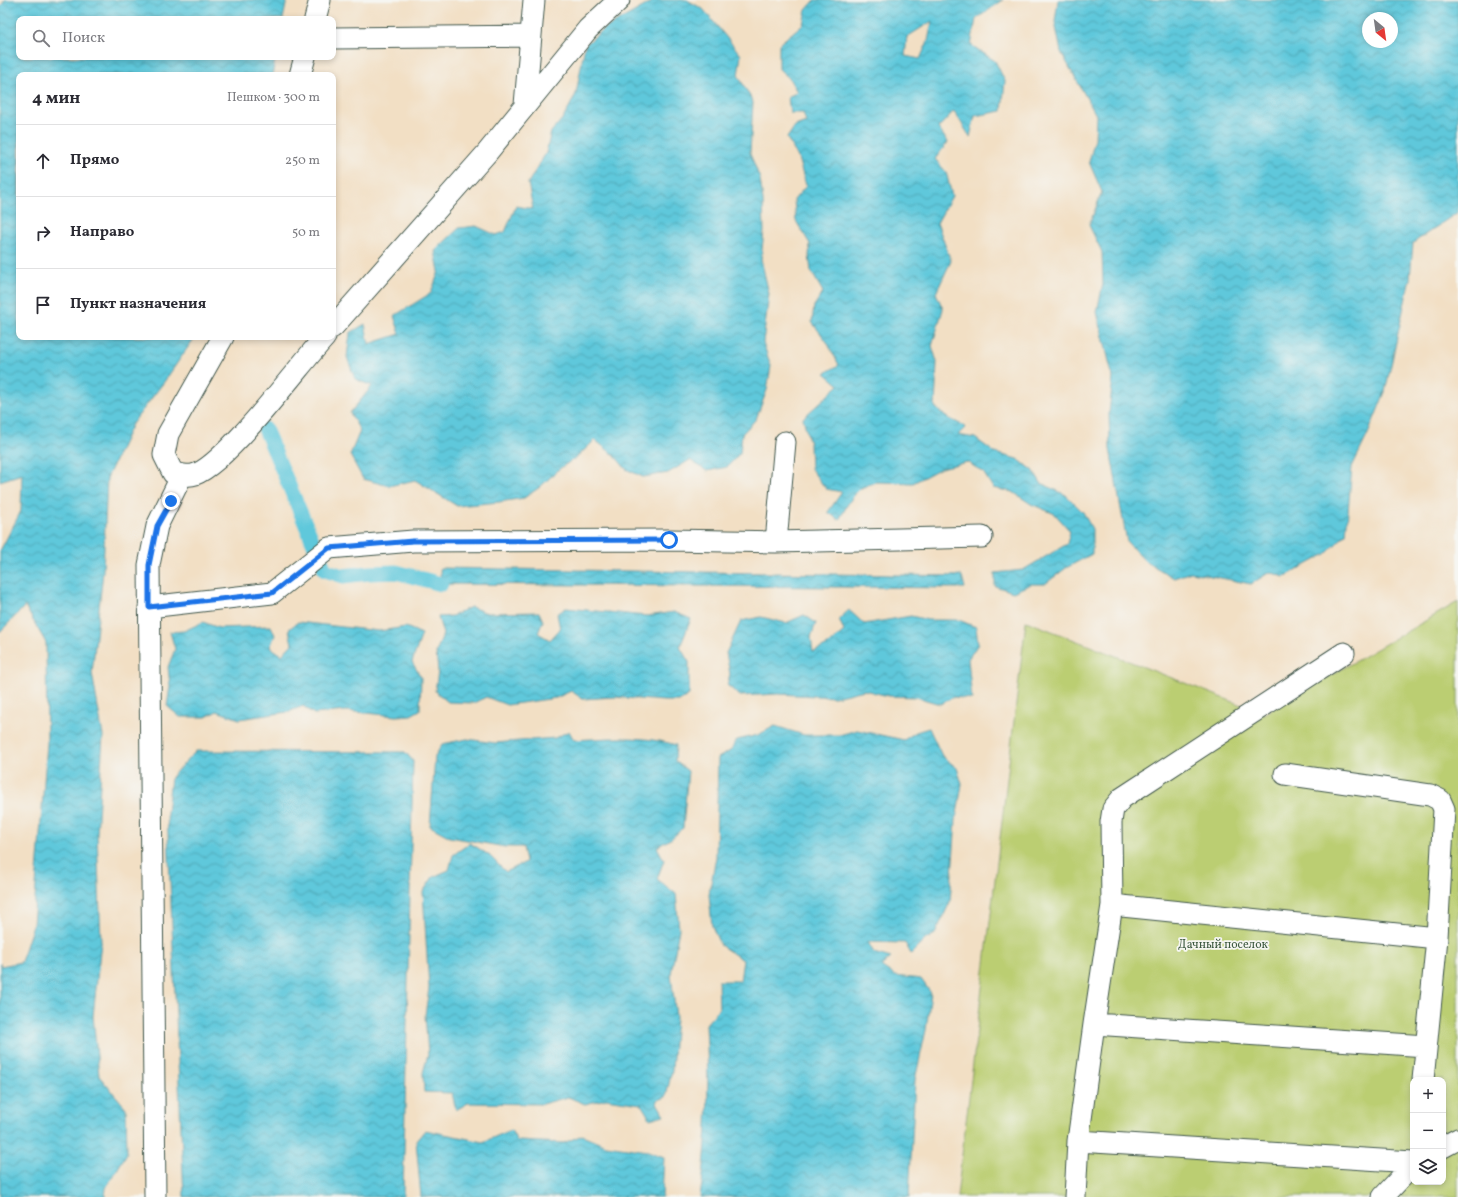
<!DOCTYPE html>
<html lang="ru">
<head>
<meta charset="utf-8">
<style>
	:root { --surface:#fff; --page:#f2f2f3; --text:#2b2b33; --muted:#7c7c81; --line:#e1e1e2 }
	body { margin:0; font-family:Vollkorn,serif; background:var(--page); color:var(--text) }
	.controls { position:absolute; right:12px; bottom:12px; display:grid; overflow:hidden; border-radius:8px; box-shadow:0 2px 6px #0003 }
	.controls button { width:36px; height:36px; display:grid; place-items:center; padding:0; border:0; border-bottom:1px solid var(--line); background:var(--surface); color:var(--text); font:20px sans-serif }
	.compass { position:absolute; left:1362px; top:12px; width:36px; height:36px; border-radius:50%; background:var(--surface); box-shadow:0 2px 6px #0003; rotate:151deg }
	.stop { position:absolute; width:12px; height:12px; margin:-9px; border:3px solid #1a73e8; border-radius:50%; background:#fff }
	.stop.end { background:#1a73e8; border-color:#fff; box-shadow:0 1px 4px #0008 }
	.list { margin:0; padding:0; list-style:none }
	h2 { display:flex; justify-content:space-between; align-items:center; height:52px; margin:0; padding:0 16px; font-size:17px }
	h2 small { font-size:13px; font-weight:400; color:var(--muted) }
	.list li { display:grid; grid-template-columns:26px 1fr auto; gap:12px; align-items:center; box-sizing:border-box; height:72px; padding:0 16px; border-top:1px solid var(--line) }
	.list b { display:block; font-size:15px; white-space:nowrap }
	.list em { font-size:13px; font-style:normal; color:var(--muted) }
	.icon { flex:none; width:22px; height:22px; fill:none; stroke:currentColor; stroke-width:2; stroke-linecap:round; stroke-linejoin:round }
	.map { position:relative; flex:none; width:1458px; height:1197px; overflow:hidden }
	.search { position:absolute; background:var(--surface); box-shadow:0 2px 6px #0003; left:16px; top:16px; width:320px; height:44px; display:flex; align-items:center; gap:10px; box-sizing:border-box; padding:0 14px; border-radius:8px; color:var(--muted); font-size:15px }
	.panel { position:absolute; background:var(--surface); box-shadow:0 2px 6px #0003; left:16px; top:72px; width:320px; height:268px; border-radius:8px }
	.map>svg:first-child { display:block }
	.green { fill:#bbce72; stroke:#6d8653; fill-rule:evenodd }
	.water { fill:url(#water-waves); stroke:#3f8288; fill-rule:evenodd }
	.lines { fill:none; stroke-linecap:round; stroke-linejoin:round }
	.canal { stroke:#5fc8db; stroke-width:15 }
	.minor-casing { stroke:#3f554a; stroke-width:23 }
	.minor { stroke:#fff; stroke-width:21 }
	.route { stroke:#1a73e8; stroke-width:5 }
	.labels { text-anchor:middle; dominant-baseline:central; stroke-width:3.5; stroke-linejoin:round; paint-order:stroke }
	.park-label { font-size:12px; fill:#3e5a40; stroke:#f6f6f2 }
</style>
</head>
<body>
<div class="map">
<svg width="1458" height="1197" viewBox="0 0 1458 1197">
	<defs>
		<pattern id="water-waves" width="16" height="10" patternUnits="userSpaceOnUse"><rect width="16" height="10" fill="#5fc8db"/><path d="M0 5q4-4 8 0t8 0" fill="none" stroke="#4ea4b2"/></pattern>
	</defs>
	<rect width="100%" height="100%" fill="#f6f6f2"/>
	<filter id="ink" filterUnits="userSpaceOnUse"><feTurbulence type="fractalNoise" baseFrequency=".025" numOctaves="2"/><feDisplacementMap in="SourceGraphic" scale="8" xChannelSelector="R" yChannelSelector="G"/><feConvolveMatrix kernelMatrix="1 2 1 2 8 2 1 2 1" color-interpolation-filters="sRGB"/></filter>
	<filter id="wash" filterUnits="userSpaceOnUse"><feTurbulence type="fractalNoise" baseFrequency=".012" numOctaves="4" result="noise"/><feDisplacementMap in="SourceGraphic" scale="16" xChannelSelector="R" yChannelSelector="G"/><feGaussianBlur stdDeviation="0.9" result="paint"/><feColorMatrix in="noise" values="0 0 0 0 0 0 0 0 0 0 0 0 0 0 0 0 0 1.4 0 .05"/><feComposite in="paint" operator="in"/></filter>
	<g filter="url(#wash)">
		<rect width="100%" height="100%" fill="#f2dfc4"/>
		<path class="green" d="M1458,602V1197H957L1026,621L1264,714ZM1413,1080H1443V1182H1413Z"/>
		<path class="water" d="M5,0H287L283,19H19V57H276L272,75H19V337H195L164,382L132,424L107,478L103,571L92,673L103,736L97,834L101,942L93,1016L99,1076L126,1108L127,1153L106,1188L105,1197H0V963L1,966L21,962L33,925L47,743L46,643L25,606L0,632V551L21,511L22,474L0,481V7Z
			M655,0H687L703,9L741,55L738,75L753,102L750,153L760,179L763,201L764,231L761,259L769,294L763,343L771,366L767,390L756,419L742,434L740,453L727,467L707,471L690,460L668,473L643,477L626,469L614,455L595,440L578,456L559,469L540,487L524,498L499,502L457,506L415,480L389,486L363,479L350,455L360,431L350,413L372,386L355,379L347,357L350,333L365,324L369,344L400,334L394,316L431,293L439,271L435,251L459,228L476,226L496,235L505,232L516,206L533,209L528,183L546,153L551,132L564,117L576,94L585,45L604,29Z
			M815,0H1003L976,19L971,45L995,61L1005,81L1002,111L975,116L970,137L954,111L938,128L948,142L935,159L946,172L952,196L937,223L951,261L936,293L943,309L932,346L937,362L935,407L946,417L966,427L958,435L975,438L995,453L1017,459L1033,470L1041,483L1066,495L1083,512L1092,529V554L1066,568L1045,584H1031L1013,592L995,586V573L1023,570L1067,544L1070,531L1055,514L1031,504L1013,492L993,488L983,472L967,462L941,468L913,483L875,482L859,489L849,502L839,520L828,512L842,492L826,489L811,469L810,444L803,418L839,385L825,373L839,365L827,342L812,322L814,306L823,292L811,271L809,256L810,244L796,221L794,200L806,186L798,158L787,138L795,126L806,122L803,113H790L788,97L797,92L789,78L779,69V44L803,24L806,10ZM932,21L928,41L920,59L905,56L907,37Z
			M1058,0H1458V212L1413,243L1410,279L1385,392L1368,434L1352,467L1346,534L1326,554L1284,577L1270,572L1251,584L1191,572L1174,578L1145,561L1127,542L1110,449L1109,413L1113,378L1097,312L1103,284L1102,252L1089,225L1102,192L1089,162L1095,139L1096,115L1061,52L1055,22ZM1368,18H1392V42H1368Z
			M440,568L962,576L965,588L441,584Z
			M471,607L487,613L539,612L543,621L538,633L550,640L560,629L557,614L566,608L647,616L674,612L691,619L680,647L689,662V695L679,701H664L614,697L583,699L571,691L556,698L507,705L486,697L474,703L448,702L435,691L438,671L436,653L443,634L438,617L452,616Z
			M849,610L864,624L911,616L928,620H959L976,627L978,644L968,659L972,699L954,697L940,704L916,697L888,696L864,690L835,697L778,694L740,696L727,685L730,674L726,653L741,621L761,617L786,623L804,615L816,623L811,637L813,652L828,645L844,631L839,619Z
			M203,622L219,628L271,626L275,635L270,647L282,655L292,644L289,629L298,622L379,631L406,627L422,634L412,662L421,677L420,710L411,715L396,716L346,711L314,714L303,706L288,712L239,719L217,711L206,717H180L167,706L170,686L168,667L175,649L170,632L184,631Z
			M775,726L804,735H839L857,730L904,740L916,732L929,728L942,756L957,768L962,784L956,820L950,902L935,934L926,939L911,954L905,943L868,942L874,953L891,958L881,966L895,976L921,979L931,993L926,1030L915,1080L909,1197H700C709,1140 709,1082 706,1024L719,1009L718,981H740L743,960L720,945L712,926L709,894L716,857L718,758L730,751L737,740L758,735Z
			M569,731L574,740C609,738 642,735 676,745L675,761L688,771L683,828L672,838L657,847L664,860L657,879L676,894L679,929L671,974L676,1017L672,1070L666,1097L656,1101L664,1115L650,1119L641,1104L606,1099L585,1104L568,1097L542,1104L468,1103L456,1110L452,1093L424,1092L423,1073L428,1054L425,1015L429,988L423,892L433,877L449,870L453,855L470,843L489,855L506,872L526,862L523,847H505L450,837L430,826L435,757L442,744L467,739L495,743L555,738Z
			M196,751L405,752L413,761L403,1197H184L167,813L171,777Z
			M425,1130L483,1142L511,1130L517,1141L564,1143L582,1135L606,1145L648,1151L664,1157L662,1197H421L416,1141Z"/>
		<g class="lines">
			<path class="canal" d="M265,429L325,570L343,576L369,573L396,572L441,584"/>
		</g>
	</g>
	<g filter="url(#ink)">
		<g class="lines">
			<g class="minor-casing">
				<path id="minor" d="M315,19L320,0
					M333,38L530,36
					M300,75L305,57
					M525,105L534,0
					M333,327L486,154L588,29L619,0
					M223,337L168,434L164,455L173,473C179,474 186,476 192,475C222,470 300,364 325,337
					M776,542L785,442
					M149,607L272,593L329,548L413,541L669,540L776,542L982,537
					M1344,653L1122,798L1113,809L1111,822L1112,905L1094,1024L1078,1141L1413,1162
					M1285,774L1430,795L1440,800L1444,809L1437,938L1423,1080
					M1112,905L1437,938
					M1094,1024L1426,1046
					M1443,1147L1458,1139
					M155,1197L149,565L157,526L182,475
					M1075,1197L1078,1141
					M1383,1197L1413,1165"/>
			</g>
			<use href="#minor" class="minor"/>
		</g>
	</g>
	<g class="lines" filter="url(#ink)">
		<path class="route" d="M171,501L157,526L149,565V607L272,593L329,548L413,541L669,540"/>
	</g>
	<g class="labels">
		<g class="park-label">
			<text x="1223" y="945">Дачный поселок</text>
		</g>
	</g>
</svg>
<div class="controls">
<button>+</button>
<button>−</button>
<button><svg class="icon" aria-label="layers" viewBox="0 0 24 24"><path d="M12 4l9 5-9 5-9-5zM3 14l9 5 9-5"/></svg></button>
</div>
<svg class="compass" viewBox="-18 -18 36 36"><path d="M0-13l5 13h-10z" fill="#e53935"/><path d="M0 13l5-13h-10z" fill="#7c7c81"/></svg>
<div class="stop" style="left:669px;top:540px"></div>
<div class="stop end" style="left:171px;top:501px"></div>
<div class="search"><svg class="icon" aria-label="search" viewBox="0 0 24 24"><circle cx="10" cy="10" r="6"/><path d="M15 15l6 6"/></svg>Поиск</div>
<section class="panel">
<h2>4 мин<small>Пешком · 300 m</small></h2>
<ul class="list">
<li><svg class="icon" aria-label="ahead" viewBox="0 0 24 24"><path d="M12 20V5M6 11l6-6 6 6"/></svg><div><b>Прямо</b></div><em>250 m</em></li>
<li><svg class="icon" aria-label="right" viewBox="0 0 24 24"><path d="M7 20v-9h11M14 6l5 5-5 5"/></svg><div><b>Направо</b></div><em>50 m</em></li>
<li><svg class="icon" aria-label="arrive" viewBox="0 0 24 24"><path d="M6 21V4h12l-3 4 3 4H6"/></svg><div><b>Пункт назначения</b></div></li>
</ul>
</section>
</div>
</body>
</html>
